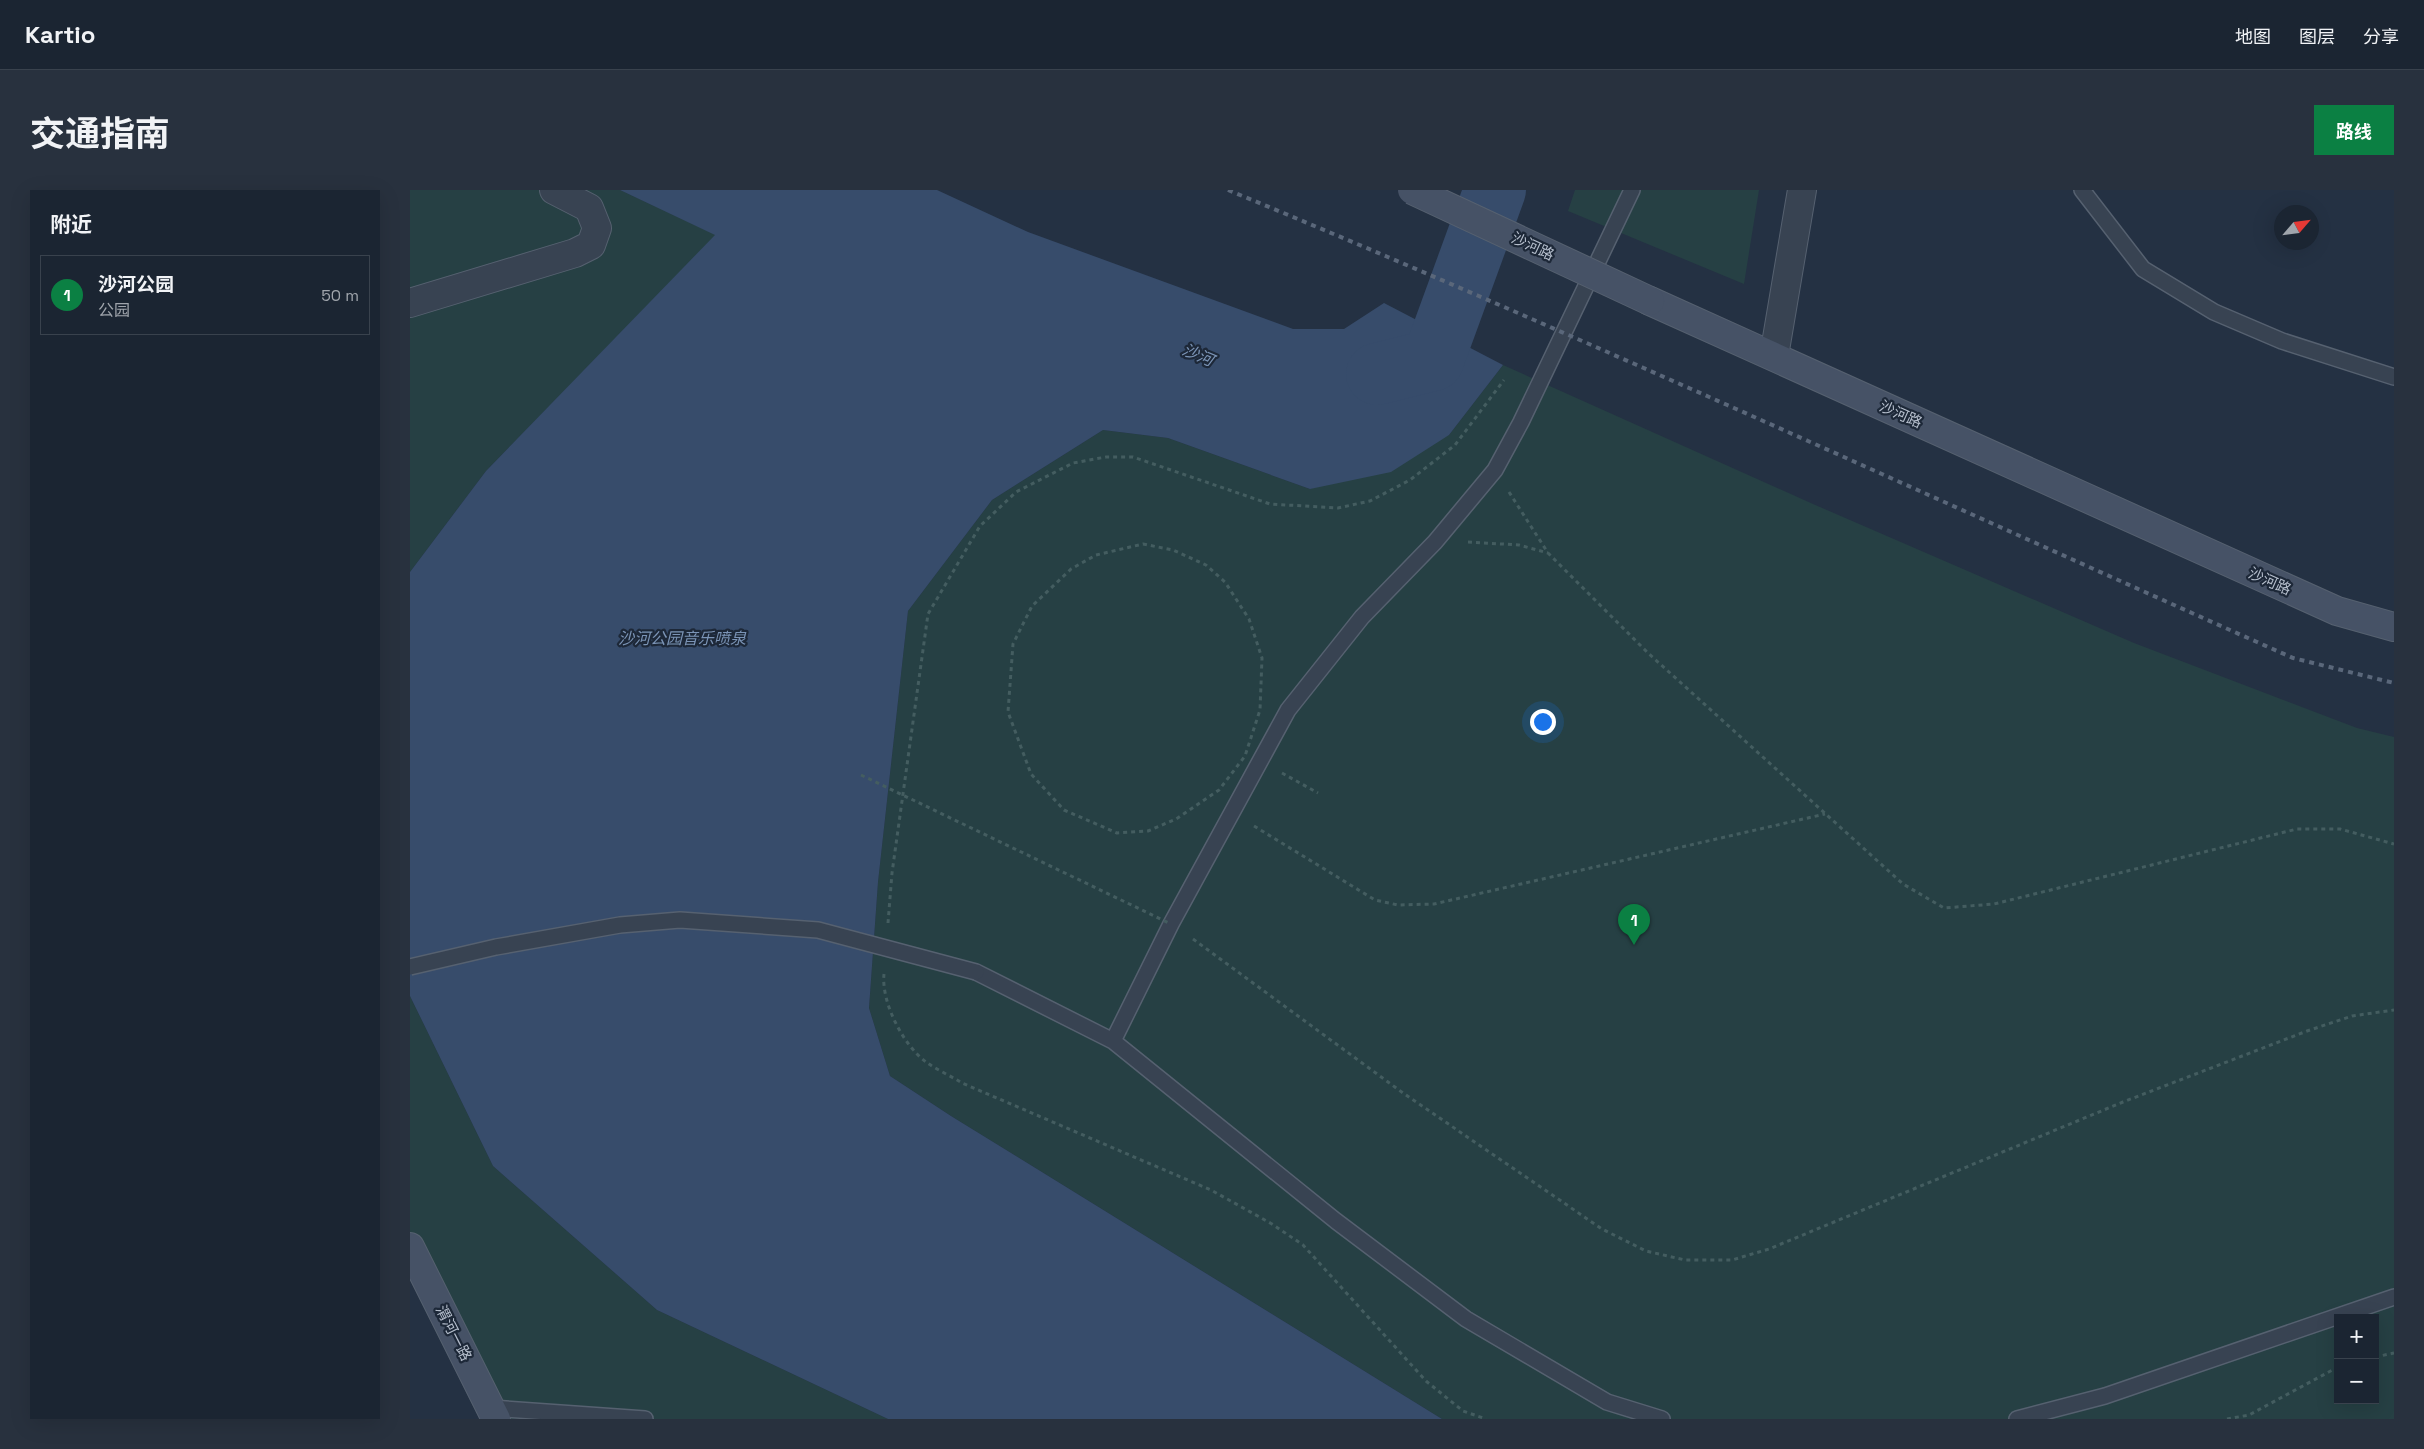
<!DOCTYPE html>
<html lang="zh">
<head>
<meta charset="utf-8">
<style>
	:root { --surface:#1b2532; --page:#28313e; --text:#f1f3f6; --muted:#a0a5ac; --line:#39424d; --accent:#0b8043 }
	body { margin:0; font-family:"Space Grotesk","Noto Sans SC",sans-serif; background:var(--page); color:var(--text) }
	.controls { position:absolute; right:15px; bottom:15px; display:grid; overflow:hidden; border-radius:0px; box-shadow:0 5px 20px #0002 }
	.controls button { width:45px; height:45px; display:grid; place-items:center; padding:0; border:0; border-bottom:1px solid var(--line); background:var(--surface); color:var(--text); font:25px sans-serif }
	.compass { position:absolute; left:1864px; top:15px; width:45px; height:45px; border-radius:50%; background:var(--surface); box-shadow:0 5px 20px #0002; rotate:62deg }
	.you { position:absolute; left:1132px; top:531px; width:18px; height:18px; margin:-12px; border:4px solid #fff; border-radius:50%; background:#1a73e8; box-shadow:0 0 0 8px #1a73e833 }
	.badge { display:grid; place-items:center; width:32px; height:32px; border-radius:50%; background:var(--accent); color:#fff; font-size:16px; font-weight:700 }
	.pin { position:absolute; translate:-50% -41px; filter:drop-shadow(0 1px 2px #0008) }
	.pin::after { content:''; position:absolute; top:26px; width:18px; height:15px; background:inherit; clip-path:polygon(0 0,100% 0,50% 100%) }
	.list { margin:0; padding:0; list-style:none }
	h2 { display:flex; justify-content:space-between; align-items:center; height:65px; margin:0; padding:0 20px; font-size:21px }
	h2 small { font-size:16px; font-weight:400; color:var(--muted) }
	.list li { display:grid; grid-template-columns:32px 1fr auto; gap:15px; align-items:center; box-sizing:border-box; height:80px; margin:0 10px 10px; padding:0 10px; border:1px solid var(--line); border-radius:0px }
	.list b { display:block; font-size:19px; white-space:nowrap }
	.list p { margin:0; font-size:16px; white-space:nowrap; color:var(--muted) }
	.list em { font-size:16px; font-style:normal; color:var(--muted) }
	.map { position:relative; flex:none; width:1984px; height:1229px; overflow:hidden; border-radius:0px }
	header { display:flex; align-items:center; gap:30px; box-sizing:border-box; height:70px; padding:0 25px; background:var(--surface); border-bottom:1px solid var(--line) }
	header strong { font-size:24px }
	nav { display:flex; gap:28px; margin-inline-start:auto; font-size:18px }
	.intro { display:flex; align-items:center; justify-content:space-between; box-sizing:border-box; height:120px; padding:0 30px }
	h1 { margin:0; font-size:35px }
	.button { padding:12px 22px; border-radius:0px; background:var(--accent); color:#fff; font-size:18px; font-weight:700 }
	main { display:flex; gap:30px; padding:0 30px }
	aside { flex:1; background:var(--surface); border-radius:0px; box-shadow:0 5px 20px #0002 }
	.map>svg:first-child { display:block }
	.green { fill:#264044; fill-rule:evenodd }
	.water { fill:#374c6b }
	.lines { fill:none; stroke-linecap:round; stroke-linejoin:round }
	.river { stroke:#374c6b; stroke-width:62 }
	.lane-casing { stroke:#566170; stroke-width:18 }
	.street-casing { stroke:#566170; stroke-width:30 }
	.secondary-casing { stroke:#566170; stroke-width:30 }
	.path { stroke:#445d60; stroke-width:3; stroke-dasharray:4 4; stroke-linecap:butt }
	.lane { stroke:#384352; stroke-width:15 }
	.street { stroke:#384352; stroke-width:28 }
	.secondary { stroke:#465266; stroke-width:28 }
	.rail { stroke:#5a677a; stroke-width:4; stroke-dasharray:5 5; stroke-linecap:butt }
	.lane-bridge-casing { stroke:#566170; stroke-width:18; stroke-linecap:butt }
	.secondary-bridge-casing { stroke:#566170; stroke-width:30; stroke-linecap:butt }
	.path-bridge { stroke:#445d60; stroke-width:3; stroke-dasharray:4 4; stroke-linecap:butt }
	.lane-bridge { stroke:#384352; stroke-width:15 }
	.secondary-bridge { stroke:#465266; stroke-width:28 }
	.labels { text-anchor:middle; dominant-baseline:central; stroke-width:4.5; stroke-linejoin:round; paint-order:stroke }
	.street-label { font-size:15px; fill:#b5becc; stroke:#1d2838 }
	.water-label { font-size:16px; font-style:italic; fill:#7b94b6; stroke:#1d2838 }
</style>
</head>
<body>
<header>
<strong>Kartio</strong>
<nav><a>地图</a><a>图层</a><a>分享</a></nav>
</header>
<div class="intro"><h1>交通指南</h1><a class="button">路线</a></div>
<main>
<aside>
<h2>附近<small></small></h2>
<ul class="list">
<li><span class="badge">1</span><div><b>沙河公园</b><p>公园</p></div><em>50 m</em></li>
</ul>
</aside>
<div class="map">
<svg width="1984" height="1229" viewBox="0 0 1984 1229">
	<rect width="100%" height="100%" fill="#243143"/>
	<path class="green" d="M0,0H210L306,45L76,281L0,382Z
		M1165,0H1349L1334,94L1158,21Z
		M1093,175L1403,314L1724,453L1947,538L1984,547V1229H1032L541,926L480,886L459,818L468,692L498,421L582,310L693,240L758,248L900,299L1039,245ZM1928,1128H1965V1210H1928Z
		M0,806L83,976L247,1120L478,1229H89L0,1046Z"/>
	<path class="water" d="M210,0H527L618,42L883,139H934L974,113L1093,175L1039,245L981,282L900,299L758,248L693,240L582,310L498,421L468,692L459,818L480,886L541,926L1032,1229H478L247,1120L83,976L0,806V382L76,281L305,45Z"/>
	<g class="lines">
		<path class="river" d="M967,184L1023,170L1085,0"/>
		<g class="lane-casing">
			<path id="lane" d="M1672,0L1733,79L1804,122L1872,151L1984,187
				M566,782L703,851L926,1031L1056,1129L1197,1212L1252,1229
				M703,851L761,734L878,520L952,427L1025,352L1085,280L1111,232L1222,0
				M82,1218L235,1229
				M1607,1229L1695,1206L1984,1107"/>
		</g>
		<g class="street-casing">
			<path id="street" d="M0,113L165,63L181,55L187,38L179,18L144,0
				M1364,166L1392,0"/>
		</g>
		<g class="secondary-casing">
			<path id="secondary" d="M1240,111L1927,421L1984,437
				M0,1057L86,1229"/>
		</g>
		<path class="path" d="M1099,302L1138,363L1238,463L1493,694L1534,718L1584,714L1887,639H1930L1984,654
			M1058,352L1109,355L1138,363
			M733,354L763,360L796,375L815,392L839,429L852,468L850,520L835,566L809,600L766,629L738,641L707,643L654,620L621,584L598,522L603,454L622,416L661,379L686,365Z
			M872,583L908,603
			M844,636L965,710L988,715L1024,714L1415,624
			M478,733L482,683L518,424L570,336L606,302L663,273L696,267H723L860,314L928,318L960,311L1000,290L1045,255L1094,190
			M783,749L993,903L1192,1039L1236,1061L1275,1070H1322L1359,1059L1713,912L1897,841L1942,826L1984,820
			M474,784C471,812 493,855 516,872C527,880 541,886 552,893L801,1000L862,1034L893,1055L1016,1191L1053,1221L1076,1229
			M1965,1167L1984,1163
			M1817,1229L1839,1225L1928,1177"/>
		<use href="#lane" class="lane"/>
		<use href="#street" class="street"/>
		<use href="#secondary" class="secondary"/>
		<path class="rail" d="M818,0C1177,148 1529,311 1883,468L1984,493"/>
		<g class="lane-bridge-casing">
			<path id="lane-bridge" d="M0,777L86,757L210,735L270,730L408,740L566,782"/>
		</g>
		<g class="secondary-bridge-casing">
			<path id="secondary-bridge" d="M1002,0L1240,111"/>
		</g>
		<path class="path-bridge" d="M451,585L761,734"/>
		<use href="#lane-bridge" class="lane-bridge"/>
		<use href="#secondary-bridge" class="secondary-bridge"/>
	</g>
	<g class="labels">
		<g class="street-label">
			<text transform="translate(1123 56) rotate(25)">沙河路</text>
			<text transform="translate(1491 224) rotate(24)">沙河路</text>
			<text transform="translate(1860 391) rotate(24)">沙河路</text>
			<text transform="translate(44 1143) rotate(63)">渭河一路</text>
		</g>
		<g class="water-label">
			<text transform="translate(788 165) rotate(23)">沙河</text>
			<text x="272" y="448">沙河公园音乐喷泉</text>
		</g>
	</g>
</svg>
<div class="controls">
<button>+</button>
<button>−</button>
</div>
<svg class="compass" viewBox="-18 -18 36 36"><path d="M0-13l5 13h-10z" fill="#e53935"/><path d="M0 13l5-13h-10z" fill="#a0a5ac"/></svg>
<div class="you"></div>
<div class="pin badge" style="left:1224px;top:755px">1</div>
</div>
</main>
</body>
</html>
